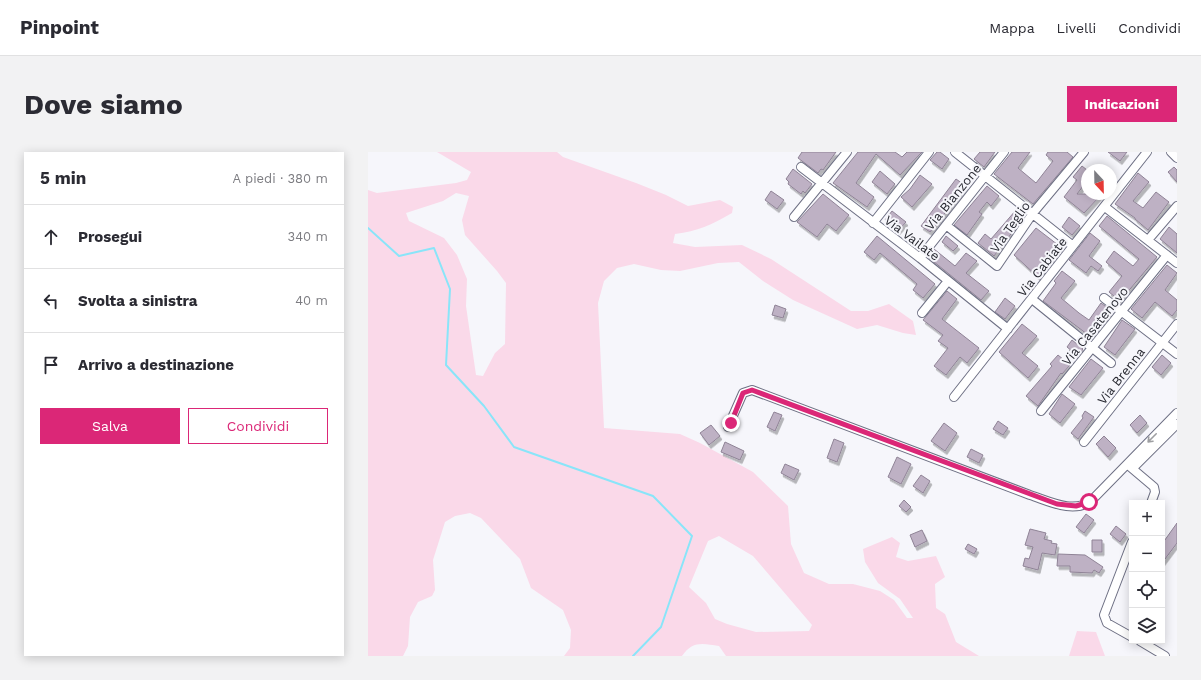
<!DOCTYPE html>
<html lang="it">
<head>
<meta charset="utf-8">
<style>
	:root { --surface:#fff; --page:#f2f2f3; --text:#2b2b33; --muted:#7c7c81; --line:#e1e1e2; --accent:#db2777 }
	body { margin:0; font-family:"Work Sans",sans-serif; background:var(--page); color:var(--text) }
	.controls { position:absolute; right:12px; bottom:12px; display:grid; overflow:hidden; border-radius:0px; box-shadow:0 2px 10px #0003 }
	.controls button { width:36px; height:36px; display:grid; place-items:center; padding:0; border:0; border-bottom:1px solid var(--line); background:var(--surface); color:var(--text); font:20px sans-serif }
	.compass { position:absolute; left:713px; top:12px; width:36px; height:36px; border-radius:50%; background:var(--surface); box-shadow:0 2px 10px #0003; rotate:158deg }
	.stop { position:absolute; width:12px; height:12px; margin:-9px; border:3px solid #db2777; border-radius:50%; background:#fff }
	.stop.end { background:#db2777; border-color:#fff; box-shadow:0 1px 4px #0008 }
	.list { margin:0; padding:0; list-style:none }
	h2 { display:flex; justify-content:space-between; align-items:center; height:52px; margin:0; padding:0 16px; font-size:17px }
	h2 small { font-size:13px; font-weight:400; color:var(--muted) }
	.list li { display:grid; grid-template-columns:26px 1fr auto; gap:12px; align-items:center; box-sizing:border-box; height:64px; padding:0 16px; border-top:1px solid var(--line) }
	.list b { display:block; font-size:15px; white-space:nowrap }
	.list em { font-size:13px; font-style:normal; color:var(--muted) }
	.actions { display:flex; gap:8px; padding:12px 16px }
	.actions a { flex:1; padding:9px 0; border:1px solid var(--accent); border-radius:0px; text-align:center; font-size:14px; color:var(--accent) }
	.actions .main { background:var(--accent); color:#fff }
	.icon { flex:none; width:22px; height:22px; fill:none; stroke:currentColor; stroke-width:2; stroke-linecap:round; stroke-linejoin:round }
	.map { position:relative; flex:none; width:809px; height:504px; overflow:hidden; border-radius:0px }
	header { display:flex; align-items:center; gap:24px; box-sizing:border-box; height:56px; padding:0 20px; background:var(--surface); border-bottom:1px solid var(--line) }
	header strong { font-size:19px }
	nav { display:flex; gap:22px; margin-inline-start:auto; font-size:14px }
	.intro { display:flex; align-items:center; justify-content:space-between; box-sizing:border-box; height:96px; padding:0 24px }
	h1 { margin:0; font-size:28px }
	.button { padding:10px 18px; border-radius:0px; background:var(--accent); color:#fff; font-size:14px; font-weight:700 }
	main { display:flex; gap:24px; padding:0 24px }
	aside { flex:1; background:var(--surface); border-radius:0px; box-shadow:0 2px 10px #0003 }
	.map>svg:first-child { display:block }
	.green { fill:#fad9e9; fill-rule:evenodd }
	.lines { fill:none; stroke-linecap:round; stroke-linejoin:round }
	.stream { stroke:#89e5f9; stroke-width:2 }
	.building { fill:#beb1c4; stroke:#8f8396; filter:url(#shadow) }
	.minor-casing { stroke:#6e7084; stroke-width:10 }
	.minor { stroke:#fff; stroke-width:8 }
	.oneway { stroke:#9e9fa2 }
	.route { stroke:#db2777; stroke-width:5 }
	.labels { text-anchor:middle; dominant-baseline:central; stroke-width:4; stroke-linejoin:round; paint-order:stroke }
	.street-label { font-size:13px; fill:#282931; stroke:#f6f6fb }
</style>
</head>
<body>
<header>
<strong>Pinpoint</strong>
<nav><a>Mappa</a><a>Livelli</a><a>Condividi</a></nav>
</header>
<div class="intro"><h1>Dove siamo</h1><a class="button">Indicazioni</a></div>
<main>
<aside>
<h2>5 min<small>A piedi · 380 m</small></h2>
<ul class="list">
<li><svg class="icon" aria-label="ahead" viewBox="0 0 24 24"><path d="M12 20V5M6 11l6-6 6 6"/></svg><div><b>Prosegui</b></div><em>340 m</em></li>
<li><svg class="icon" aria-label="left" viewBox="0 0 24 24"><path d="M17 20v-9H6M10 6l-5 5 5 5"/></svg><div><b>Svolta a sinistra</b></div><em>40 m</em></li>
<li><svg class="icon" aria-label="arrive" viewBox="0 0 24 24"><path d="M6 21V4h12l-3 4 3 4H6"/></svg><div><b>Arrivo a destinazione</b></div></li>
</ul>
<div class="actions"><a class="main">Salva</a><a>Condividi</a></div>
</aside>
<div class="map">
<svg width="809" height="504" viewBox="0 0 809 504">
	<defs>
		<filter id="shadow"><feDropShadow dx="2" dy="3.5" stdDeviation="0" flood-color="#0004"/></filter>
	</defs>
	<rect width="100%" height="100%" fill="#f6f6fb"/>
	<path class="green" d="M69,0H189L195,5L268,31L298,43L320,54L352,48L365,55L364,61C343,73 330,79 307,82L305,91L327,95L374,93L403,107L483,159H500L521,152L545,169L548,183L535,181L509,173L489,177L425,148L395,129L371,110L350,111L312,119L293,118L266,112L249,116L236,129L230,151L236,276L312,282L332,291L385,320L420,354L423,392L436,421L461,432H485L512,439L526,448L539,466H545L532,447L510,431L497,410L495,397L524,385L532,391L528,405L540,409L568,404L577,425L567,432L568,456L577,462L588,490L611,504H358L351,494C334,491 324,489 314,504H196L202,496L203,478L195,458L163,436L152,407L113,366L102,361L87,364L77,370L65,408L67,438L64,444L50,450L42,465L40,494L35,504H0V38L9,41L88,31L99,28L103,20ZM88,41L101,44L94,68L97,83L129,119L138,131L137,192L127,201L115,224L108,223L98,154L99,127L89,103L76,86L41,69L38,61L75,49ZM351,384L385,404L444,473L441,479L388,480L359,472L347,467L338,451L321,435L340,389Z
		M709,479L728,480L737,504H701Z"/>
	<g class="lines">
		<path class="stream" d="M0,76L31,104L66,96L82,137L78,213L116,254L146,295L285,344L324,384L293,475L265,504"/>
	</g>
	<path class="building" d="M434,0H468L455,18L453,17L450,21L430,6Z
		M490,0H527L534,5L539,0H554L532,23L508,2L488,31L506,45L499,55L465,31Z
		M569,0H572L581,7L574,17L562,8Z
		M612,0H627L616,15L606,7Z
		M644,0H662L650,16L668,31L685,9L678,3L680,0H699L705,5L665,52L626,22Z
		M740,0H759L752,9Z
		M714,14L719,18V29L709,42H734L716,61L696,45L709,28L705,25Z
		M806,15L809,18V30L800,20Z
		M425,17L444,32L437,41L435,39L433,42L420,32L421,30L418,27Z
		M512,19L527,32L519,42L504,30Z
		M770,21L781,30L765,49L775,56L788,40L801,50L780,78L767,67V66L747,52Z
		M552,23L564,32L544,55L533,45L542,37Z
		M588,27L598,34L562,80L553,74Z
		M619,34L631,44L623,54L619,50L611,60L614,62L599,83L586,73Z
		M403,39L416,48L409,57L397,48Z
		M455,42L481,63L468,79L459,72L449,85L429,70Z
		M648,58L656,65L626,104L610,91L617,82L623,87Z
		M524,59L538,70L530,79L517,68Z
		M739,64L789,105L752,149L741,140L754,124L738,110L746,99L765,114L771,107L731,74Z
		M701,65L712,74L704,83L694,75Z
		M801,75L809,82V101L792,87Z
		M668,76L694,96L670,125L646,103Z
		M722,81L732,89L721,104L734,114L730,119L723,114L718,121L701,108Z
		M509,84L567,132L555,146L545,138L549,132L512,101L506,108L496,100Z
		M578,84L590,94L585,99L574,90Z
		M566,97L587,114L598,101L609,109L598,121L621,139L613,148L560,105Z
		M799,113L809,121L797,138L809,148V158L804,164L787,150L774,166L763,157Z
		M694,119L707,129L693,146L711,161L721,168L733,151L745,160L723,185L675,149L688,131L686,129Z
		M579,139L589,147L574,167L611,196L599,211L592,205L578,223L566,214L580,196L570,189L575,183L555,168Z
		M637,146L647,154L637,167L627,160Z
		M407,153L418,157L415,166L404,163Z
		M754,168L767,177L747,203L736,195Z
		M654,172L669,184L654,201L670,214L660,226L631,200Z
		M704,188L715,197L710,204L699,195Z
		M690,203L702,213L694,222L693,221L670,254L658,244L684,214L682,212Z
		M794,203L803,211L793,223L784,215Z
		M723,207L735,216L713,243L701,235Z
		M694,242L707,252L692,271L681,262Z
		M717,259L726,265L710,287L703,281L715,266L714,264Z
		M406,260L414,263L407,279L399,275Z
		M772,263L779,271L769,281L762,273Z
		M630,269L640,276L635,283L625,277Z
		M576,271L589,281L577,299L563,289Z
		M343,273L352,284L341,293L332,281Z
		M736,284L748,296L740,305L728,292Z
		M466,287L476,291L469,310L459,306Z
		M357,290L376,299L372,308L353,300Z
		M603,297L615,303L611,311L599,305Z
		M529,305L543,312L533,332L520,325Z
		M417,312L431,318L426,328L413,321Z
		M553,323L562,329L555,341L545,334Z
		M536,348L543,355L538,360L531,354Z
		M718,362L726,368L716,381L708,375Z
		M809,371V391L794,411V392Z
		M748,374L758,382L752,390L742,382Z
		M662,377L678,381L676,387L684,389L683,391L689,392L687,403L674,401L670,418L655,414L657,406L661,407L665,395L657,393Z
		M554,378L559,389L547,395L542,383Z
		M724,388H734V400H724Z
		M600,392L609,397L606,402L597,397Z
		M690,402L717,403L735,415L731,421L726,418L724,421L702,420V414H689Z"/>
	<g class="lines">
		<g class="minor-casing">
			<path id="minor" d="M587,0L705,94
				M803,0L809,6
				M433,15L552,106L640,177
				M737,55L809,111
				M426,65L479,0
				M505,71L561,0
				M578,73L629,114L665,61L716,0
				M780,88L809,54
				M552,106L636,0
				M736,146L809,202
				M664,147L743,211
				M554,161L580,129
				M586,245L779,0
				M673,259L799,103
				M360,275L375,241L384,238L662,343C681,349 705,362 723,349L809,261
				M716,290L809,172
				M760,313L786,335L787,340L783,351
				M765,316L809,272
				M764,390L736,463L739,471L764,485
				M772,489L797,504"/>
		</g>
		<use href="#minor" class="minor"/>
	</g>
	<defs><path id="oneway-shaft" d="M-6 0H5M1.5-3L5.5 0L1.5 3" fill="none" stroke-width="1.6" stroke-linecap="round" stroke-linejoin="round"/></defs>
	<use class="oneway" href="#oneway-shaft" transform="translate(784 286) rotate(135)"/>
	<g class="lines">
		<path class="route" d="M363,271L375,241L384,238L689,352L708,354L721,350"/>
	</g>
	<g class="labels">
		<g class="street-label">
			<text transform="translate(585 45) rotate(-51)">Via Bianzone</text>
			<text transform="translate(642 75) rotate(-55)">Via Teglio</text>
			<text transform="translate(544 86) rotate(37)">Via Vailate</text>
			<text transform="translate(674 115) rotate(-52)">Via Cabiate</text>
			<text transform="translate(727 174) rotate(-51)">Via Casatenovo</text>
			<text transform="translate(753 224) rotate(-52)">Via Brenna</text>
		</g>
	</g>
</svg>
<div class="controls">
<button>+</button>
<button>−</button>
<button><svg class="icon" aria-label="locate" viewBox="0 0 24 24"><circle cx="12" cy="12" r="6"/><path d="M12 2v4M12 18v4M2 12h4M18 12h4"/></svg></button>
<button><svg class="icon" aria-label="layers" viewBox="0 0 24 24"><path d="M12 4l9 5-9 5-9-5zM3 14l9 5 9-5"/></svg></button>
</div>
<svg class="compass" viewBox="-18 -18 36 36"><path d="M0-13l5 13h-10z" fill="#e53935"/><path d="M0 13l5-13h-10z" fill="#7c7c81"/></svg>
<div class="stop" style="left:721px;top:350px"></div>
<div class="stop end" style="left:363px;top:271px"></div>
</div>
</main>
</body>
</html>
